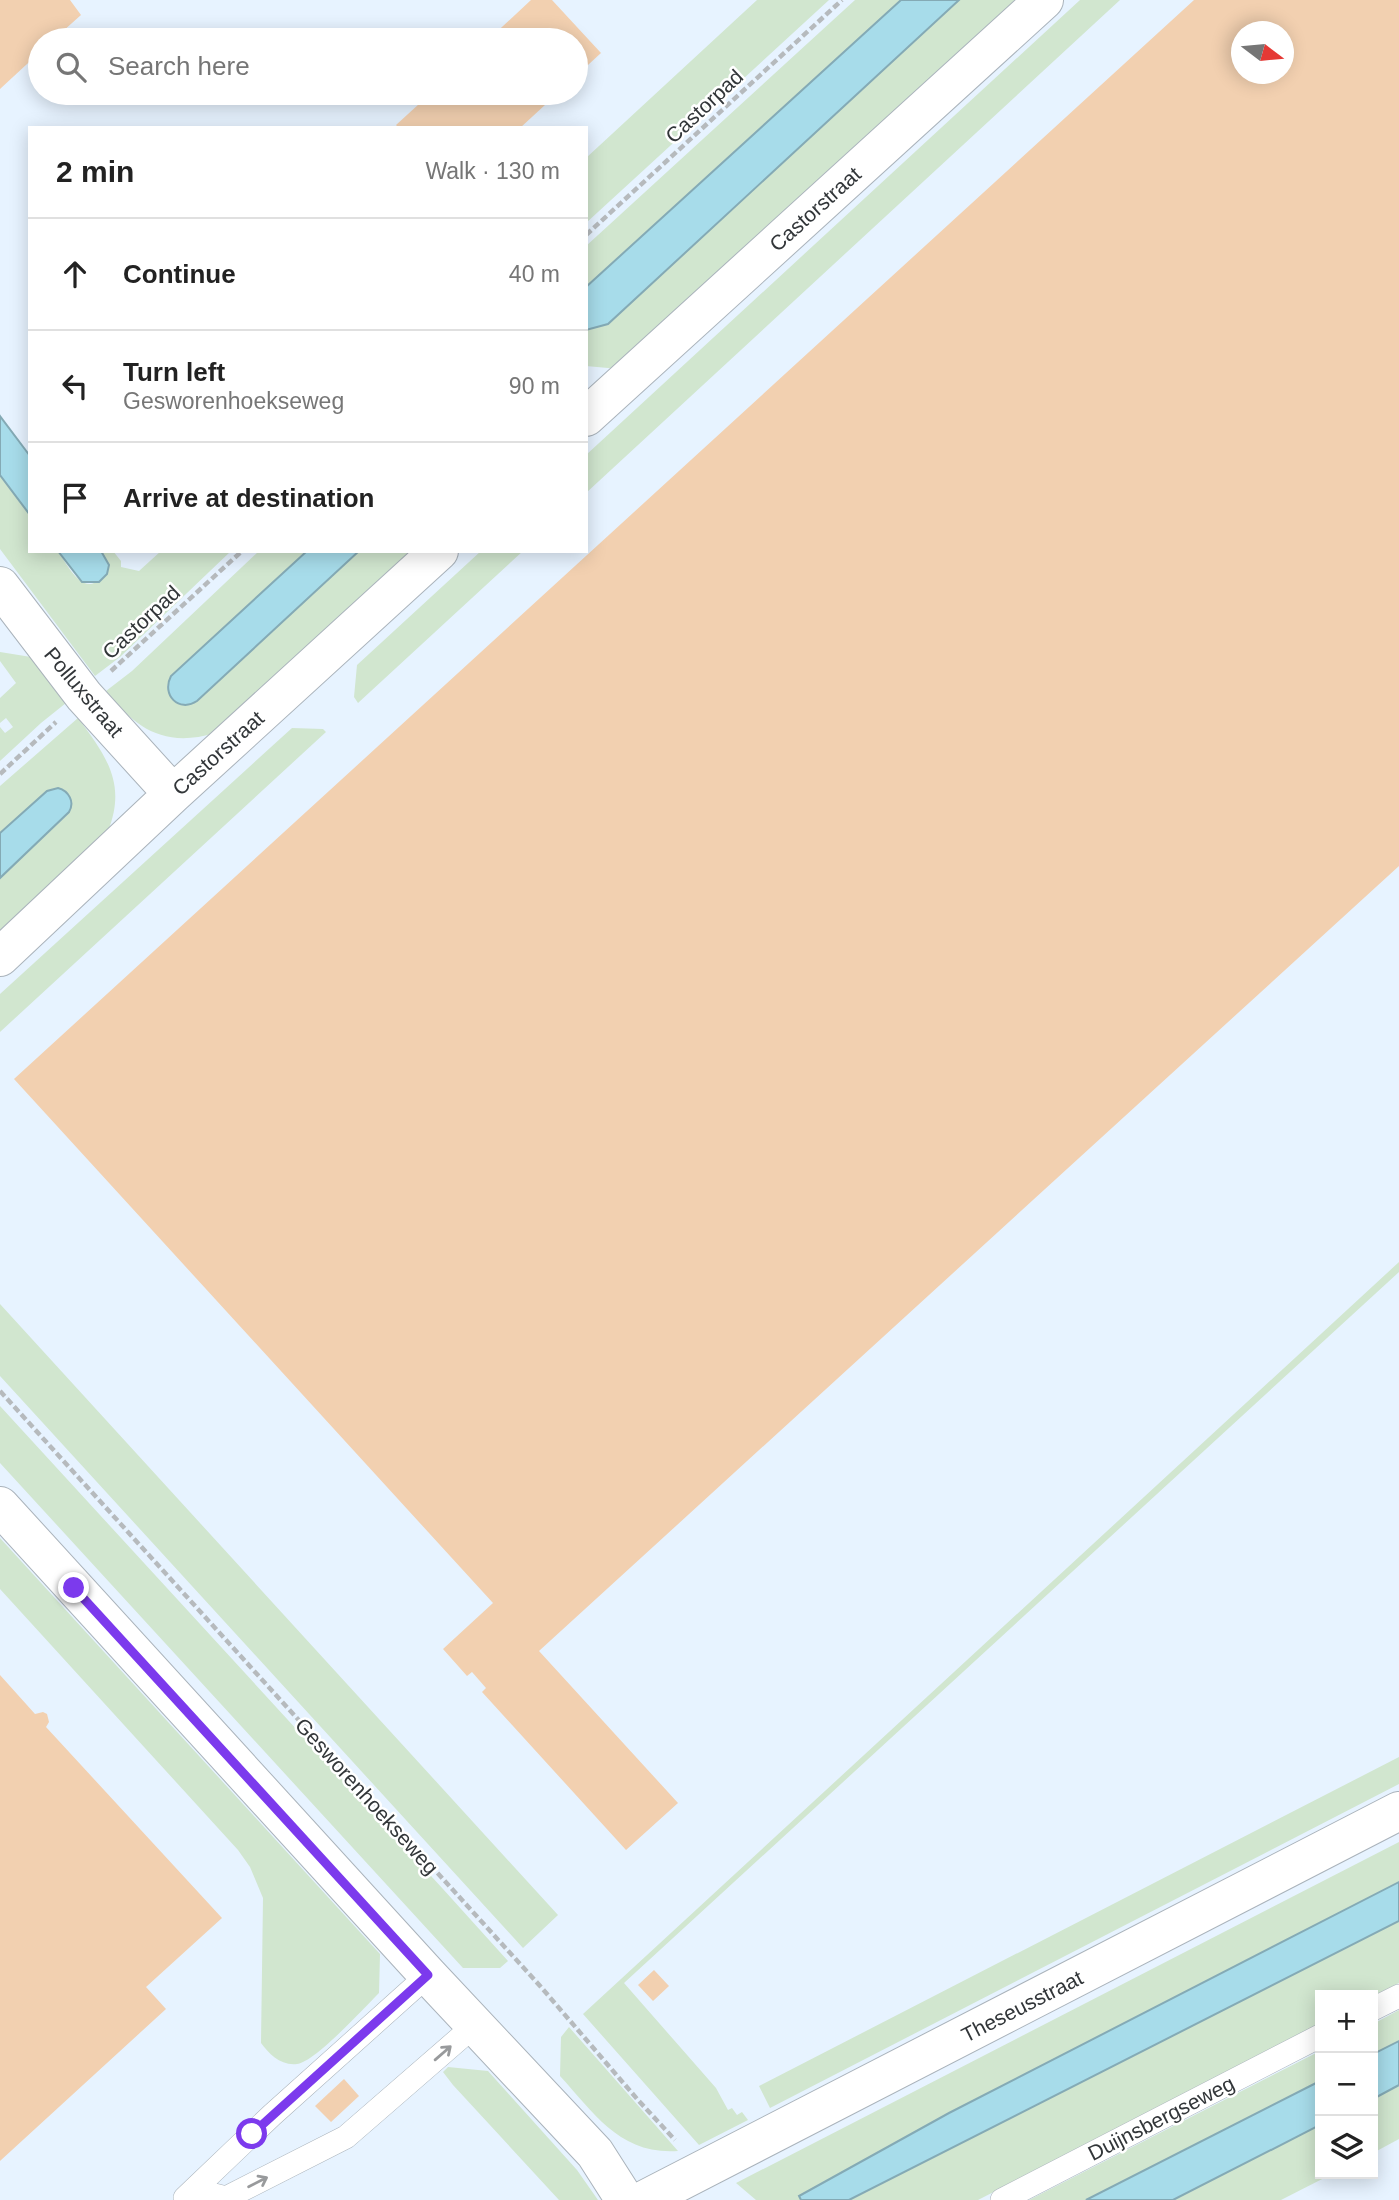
<!DOCTYPE html>
<html lang="en">
<head>
<meta charset="utf-8">
<style>
	:root { --surface:#fff; --page:#f2f2f2; --text:#222; --muted:#767676; --line:#e0e0e0 }
	body { margin:0; font-family:Helvetica,sans-serif; background:var(--page); color:var(--text) }
	.controls { position:absolute; right:21px; bottom:21px; display:grid; overflow:hidden; border-radius:0px; box-shadow:0 4px 18px #0003 }
	.controls button { width:63px; height:63px; display:grid; place-items:center; padding:0; border:0; border-bottom:2px solid var(--line); background:var(--surface); color:var(--text); font:35px sans-serif }
	.compass { position:absolute; left:1231px; top:21px; width:63px; height:63px; border-radius:50%; background:var(--surface); box-shadow:0 4px 18px #0003; rotate:106deg }
	.stop { position:absolute; width:21px; height:21px; margin:-16px; border:5px solid #7c3aed; border-radius:50%; background:#fff }
	.stop.end { background:#7c3aed; border-color:#fff; box-shadow:0 2px 7px #0008 }
	.list { margin:0; padding:0; list-style:none }
	h2 { display:flex; justify-content:space-between; align-items:center; height:91px; margin:0; padding:0 28px; font-size:30px }
	h2 small { font-size:23px; font-weight:400; color:var(--muted) }
	.list li { display:grid; grid-template-columns:46px 1fr auto; gap:21px; align-items:center; box-sizing:border-box; height:112px; padding:0 28px; border-top:2px solid var(--line) }
	.list b { display:block; font-size:26px; white-space:nowrap }
	.list p { margin:0; font-size:23px; white-space:nowrap; color:var(--muted) }
	.list em { font-size:23px; font-style:normal; color:var(--muted) }
	.icon { flex:none; width:38px; height:38px; fill:none; stroke:currentColor; stroke-width:2; stroke-linecap:round; stroke-linejoin:round }
	.map { position:relative; flex:none; width:1399px; height:2200px; overflow:hidden }
	.search { position:absolute; background:var(--surface); box-shadow:0 4px 18px #0003; left:28px; top:28px; width:560px; height:77px; display:flex; align-items:center; gap:18px; box-sizing:border-box; padding:0 24px; border-radius:38px; color:var(--muted); font-size:26px }
	.panel { position:absolute; background:var(--surface); box-shadow:0 4px 18px #0003; left:28px; top:126px; width:560px; height:427px; border-radius:0px }
	.map>svg:first-child { display:block }
	.built { fill:#e7f3ff; fill-rule:evenodd }
	.green { fill:#d1e6cf }
	.water { fill:#a7dcea; stroke:#84aab5; stroke-width:2 }
	.building { fill:#f2d0b0; fill-rule:evenodd }
	.lines { fill:none; stroke-linecap:round; stroke-linejoin:round }
	.lane-casing { stroke:#aab3bb; stroke-width:24 }
	.street-casing { stroke:#aab3bb; stroke-width:40 }
	.path { stroke:#b6babd; stroke-width:4.5; stroke-dasharray:7 3.5; stroke-linecap:butt }
	.lane { stroke:#fff; stroke-width:23 }
	.street { stroke:#fff; stroke-width:38 }
	.oneway { stroke:#989a9c }
	.route { stroke:#7c3aed; stroke-width:9 }
	.labels { text-anchor:middle; dominant-baseline:central; stroke-width:5; stroke-linejoin:round; paint-order:stroke }
	.street-label { font-size:21px; fill:#323639; stroke:#fff }
</style>
</head>
<body>
<div class="map">
<svg width="1399" height="2200" viewBox="0 0 1399 2200">
	<rect width="100%" height="100%" fill="#f7fbff"/>
	<path class="built" d="M0,0H1399V2200H0ZM1242,32H1284V74H1242ZM40,40H576V93H40ZM30,128H586V551H30ZM1320,1995H1373V2174H1320Z"/>
	<path class="green" d="M757,0H829L586,223V158Z
		M855,0H901L586,287V246Z
		M959,0H1019L619,369L586,366V330L608,324Z
		M1080,0H1120L586,493V455Z
		M0,475L30,515V551H58C65,561 77,586 91,584C96,583 102,577 107,574L109,565L101,551H113L121,561V567L139,571L161,551H231L120,657L95,676L0,549Z
		M259,551H307L171,676L167,687L171,698L197,701L359,551H420L215,733C165,748 136,729 106,691L132,671Z
		M481,551H523L358,703L354,697L357,665Z
		M0,652L31,657L66,703L41,723L0,761V727L5,733L13,727L6,718L0,723V698L16,683L0,661Z
		M78,718C106,756 127,783 108,831L0,938V878L66,816L69,812L71,798L64,790L52,789L47,791L0,833V786Z
		M292,728L323,729L326,732L0,1032V994Z
		M1399,1262V1272L624,1983L716,2088L728,2110L732,2108L737,2115L742,2112L748,2120L699,2145L583,2014Z
		M0,1304L558,1915L523,1948L0,1376Z
		M0,1406L443,1889L508,1961L500,1968H463L0,1463Z
		M0,1538L380,1954L379,1993C364,2008 315,2062 297,2064C281,2066 269,2054 261,2043L263,1898L250,1867L238,1850L0,1589Z
		M1399,1757V1784L770,2108L759,2086Z
		M1399,1842V1882L949,2113L800,2196L801,2200H756L736,2183Z
		M1399,1921V1983L1373,1996L1320,1995V2024L978,2200H849Z
		M1399,2010V2041L1373,2054V2024Z
		M569,2027L678,2151C620,2155 595,2114 560,2076L561,2037Z
		M1320,2051V2081L1086,2200H1029Z
		M448,2067L488,2071L577,2170L598,2200H559L453,2085L443,2072Z
		M1399,2085V2139L1373,2153V2099Z
		M1320,2125V2174H1332L1281,2200H1173Z"/>
	<path class="water" d="M901,0H959L608,324L586,330V287Z
		M0,416L30,456V515L0,475Z
		M58,551H101L109,565L107,574L99,582H82Z
		M307,551H359L197,701C179,713 161,695 171,676Z
		M58,788C69,791 75,802 69,812L0,878V833L47,791Z
		M1399,1882V1921L849,2200H801L799,2196L949,2113Z
		M1399,2041V2085L1373,2099V2054Z
		M1320,2081V2125L1173,2200H1086Z"/>
	<path class="building" d="M0,0H70L81,15L53,40H40V52L0,89Z
		M531,0H552L601,53L576,76V40H488Z
		M1194,0H1399V866L539,1651L678,1803L626,1850L482,1692L486,1688L472,1672L467,1676L443,1649L493,1603L14,1079ZM1242,32H1284V74H1242Z
		M431,93H558L520,128H399L396,125Z
		M0,1675L35,1714L43,1712L47,1714L49,1722L46,1727L222,1918L146,1987L166,2009L0,2161Z
		M654,1970L669,1986L653,2001L638,1985Z
		M344,2079L359,2096L331,2122L315,2106Z"/>
	<g class="lines">
		<g class="lane-casing">
			<path id="lane" d="M1373,2009L1399,1996
				M194,2190L226,2198L346,2137L475,2025
				M185,2198L272,2115L428,1975
				M1002,2200L1320,2036"/>
		</g>
		<g class="street-casing">
			<path id="street" d="M586,417L1044,0
				M0,586L84,696L173,794
				M0,957L173,794L439,551
				M0,1506L428,1975L595,2153L625,2200
				M644,2200L1399,1811"/>
		</g>
		<path class="path" d="M586,235L842,0
			M111,671L242,551
			M0,774L56,722
			M0,1391L541,1987L638,2100L675,2140"/>
		<use href="#lane" class="lane"/>
		<use href="#street" class="street"/>
	</g>
	<defs><path id="oneway-shaft" d="M-6 0H5M1.5-3L5.5 0L1.5 3" fill="none" stroke-width="1.6" stroke-linecap="round" stroke-linejoin="round" transform="scale(1.75)"/></defs>
	<g class="oneway">
		<use href="#oneway-shaft" transform="translate(443 2053) rotate(-41)"/>
		<use href="#oneway-shaft" transform="translate(258 2182) rotate(-27)"/>
	</g>
	<g class="lines">
		<path class="route" d="M74,1588L428,1975L252,2134"/>
	</g>
	<g class="labels">
		<g class="street-label">
			<text transform="translate(704 106) rotate(-43)">Castorpad</text>
			<text transform="translate(815 209) rotate(-42)">Castorstraat</text>
			<text transform="translate(141 622) rotate(-43)">Castorpad</text>
			<text transform="translate(84 692) rotate(50)">Polluxstraat</text>
			<text transform="translate(218 753) rotate(-42)">Castorstraat</text>
			<text transform="translate(367 1796) rotate(48)">Gesworenhoekseweg</text>
			<text transform="translate(1022 2006) rotate(-27)">Theseusstraat</text>
			<text transform="translate(1161 2118) rotate(-27)">Duijnsbergseweg</text>
		</g>
	</g>
</svg>
<div class="controls">
<button>+</button>
<button>−</button>
<button><svg class="icon" aria-label="layers" viewBox="0 0 24 24"><path d="M12 4l9 5-9 5-9-5zM3 14l9 5 9-5"/></svg></button>
</div>
<svg class="compass" viewBox="-18 -18 36 36"><path d="M0-13l5 13h-10z" fill="#e53935"/><path d="M0 13l5-13h-10z" fill="#767676"/></svg>
<div class="stop" style="left:252px;top:2134px"></div>
<div class="stop end" style="left:74px;top:1588px"></div>
<div class="search"><svg class="icon" aria-label="search" viewBox="0 0 24 24"><circle cx="10" cy="10" r="6"/><path d="M15 15l6 6"/></svg>Search here</div>
<section class="panel">
<h2>2 min<small>Walk · 130 m</small></h2>
<ul class="list">
<li><svg class="icon" aria-label="ahead" viewBox="0 0 24 24"><path d="M12 20V5M6 11l6-6 6 6"/></svg><div><b>Continue</b></div><em>40 m</em></li>
<li><svg class="icon" aria-label="left" viewBox="0 0 24 24"><path d="M17 20v-9H6M10 6l-5 5 5 5"/></svg><div><b>Turn left</b><p>Gesworenhoekseweg</p></div><em>90 m</em></li>
<li><svg class="icon" aria-label="arrive" viewBox="0 0 24 24"><path d="M6 21V4h12l-3 4 3 4H6"/></svg><div><b>Arrive at destination</b></div></li>
</ul>
</section>
</div>
</body>
</html>
